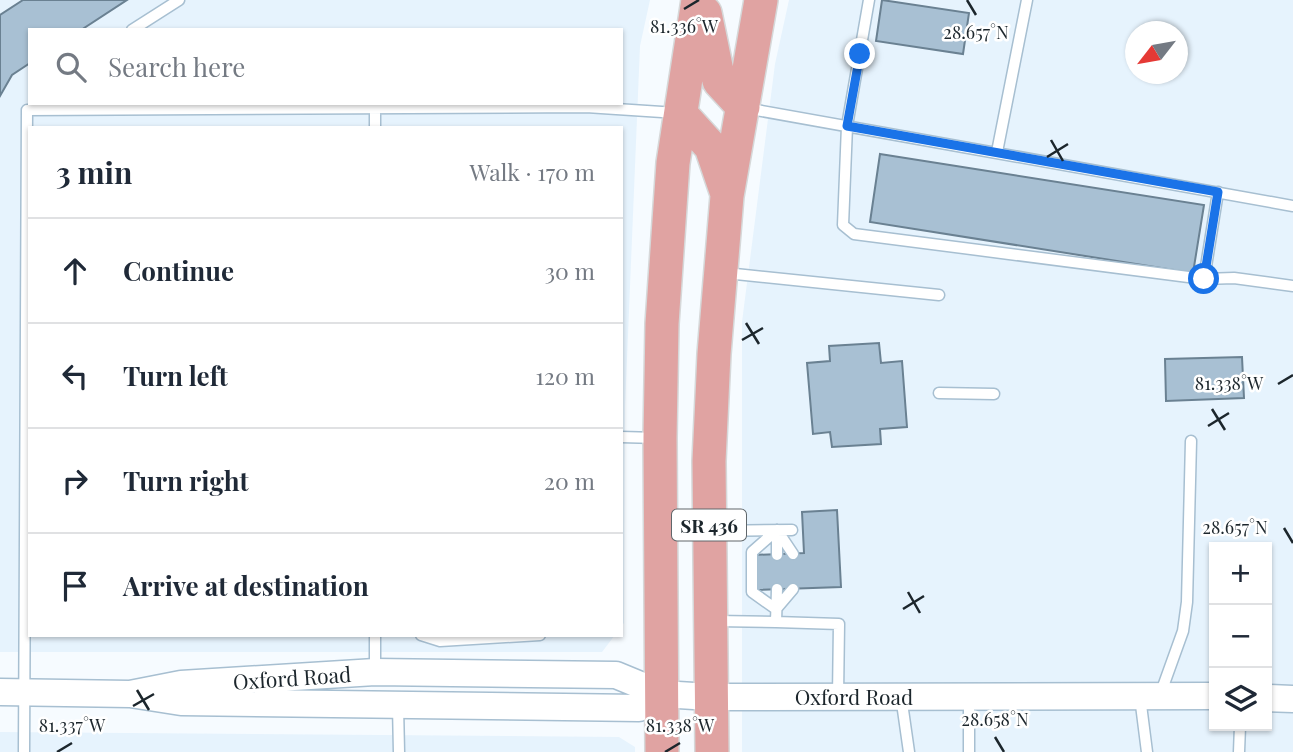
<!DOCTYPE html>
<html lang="en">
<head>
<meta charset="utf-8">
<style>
	:root { --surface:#fff; --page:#f2f2f3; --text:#1f2937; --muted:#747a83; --line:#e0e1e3 }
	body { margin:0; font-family:"Playfair Display",serif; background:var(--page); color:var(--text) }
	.controls { position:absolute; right:21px; bottom:21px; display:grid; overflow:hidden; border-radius:0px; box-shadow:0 2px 5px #0004 }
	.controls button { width:63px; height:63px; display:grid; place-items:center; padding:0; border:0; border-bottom:2px solid var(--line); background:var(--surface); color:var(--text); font:35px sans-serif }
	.compass { position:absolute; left:1125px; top:21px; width:63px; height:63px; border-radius:50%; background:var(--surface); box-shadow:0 2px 5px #0004; rotate:239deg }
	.stop { position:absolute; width:21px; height:21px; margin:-16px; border:5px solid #1a73e8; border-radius:50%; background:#fff }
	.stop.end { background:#1a73e8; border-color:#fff; box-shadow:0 2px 7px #0008 }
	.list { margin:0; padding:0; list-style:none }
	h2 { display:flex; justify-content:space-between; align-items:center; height:91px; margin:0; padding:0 28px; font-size:30px }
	h2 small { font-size:23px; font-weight:400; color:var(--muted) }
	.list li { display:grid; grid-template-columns:46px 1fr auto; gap:21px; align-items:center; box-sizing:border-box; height:105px; padding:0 28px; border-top:2px solid var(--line) }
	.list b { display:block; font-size:26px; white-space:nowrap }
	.list em { font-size:23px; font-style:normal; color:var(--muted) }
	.icon { flex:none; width:38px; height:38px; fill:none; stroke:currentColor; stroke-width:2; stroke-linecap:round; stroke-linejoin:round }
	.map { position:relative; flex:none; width:1293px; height:752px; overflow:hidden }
	.search { position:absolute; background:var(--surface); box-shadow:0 2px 5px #0004; left:28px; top:28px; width:595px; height:77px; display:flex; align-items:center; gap:18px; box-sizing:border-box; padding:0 24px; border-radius:0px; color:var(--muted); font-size:26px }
	.panel { position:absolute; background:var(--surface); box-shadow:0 2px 5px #0004; left:28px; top:126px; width:595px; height:511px; border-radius:0px }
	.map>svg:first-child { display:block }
	.built { fill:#e6f3fd; fill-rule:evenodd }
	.building { fill:#a8c0d3; stroke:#6a8192; stroke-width:2 }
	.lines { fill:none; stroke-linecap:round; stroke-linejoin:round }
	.service-casing { stroke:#a7bfd1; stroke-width:13 }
	.tertiary-casing { stroke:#a7bfd1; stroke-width:29 }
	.primary-casing { stroke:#d6d8d9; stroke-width:36 }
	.service { stroke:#fff; stroke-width:10 }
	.tertiary { stroke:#fff; stroke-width:26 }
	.primary { stroke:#e0a3a2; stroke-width:33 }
	.route { stroke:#1a73e8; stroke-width:9 }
	.ticks { fill:none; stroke:#1c262c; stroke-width:2.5 }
	.labels { text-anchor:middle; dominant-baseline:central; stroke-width:5; stroke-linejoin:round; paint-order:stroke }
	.shield { fill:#fff; stroke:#60676b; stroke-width:2 }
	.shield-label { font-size:19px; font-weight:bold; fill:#1c262c }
	.street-label { font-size:21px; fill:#1c262c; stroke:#fff }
	.ticks-label { font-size:18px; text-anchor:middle; fill:#1c262c; stroke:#fff; stroke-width:5; stroke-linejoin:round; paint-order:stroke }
</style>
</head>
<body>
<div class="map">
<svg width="1293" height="752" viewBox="0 0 1293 752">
	<rect width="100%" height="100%" fill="#f6fbff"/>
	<path class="built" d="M0,0H650L640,46L625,407L624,623L621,627V128H30V635H615L602,652H0ZM30,30H621V103H30Z
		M789,0H1293V752H742V322L775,64ZM1136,32H1178V74H1136ZM1214,547H1267V726H1214Z
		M0,732L619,737L635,747V752H0Z"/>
	<path class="building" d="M23,0H127L81,30H30V63L12,75L0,96V15Z
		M882,0L969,13L963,54L876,41Z
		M880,154L1204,205L1193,273L870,222Z
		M879,343L881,363L902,361L907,427L880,429L881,444L832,447L830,432L813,434L807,363L830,361L829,346Z
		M1242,357L1244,398L1166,401L1165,359Z
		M837,510L841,587L754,590L753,555L804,553L802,512Z"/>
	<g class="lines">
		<g class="service-casing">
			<path id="service" d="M869,0L847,126L843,225L854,234L1204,279
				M132,30L179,0
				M745,108L1293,206
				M375,128V108
				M997,152L1027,0
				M1218,192L1204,279L1234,278L1293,286
				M726,273L939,295
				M939,393L994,394
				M621,437L657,438
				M777,530L752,552V592L776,609L793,589
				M777,530L793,554
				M777,530V555
				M712,531L792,530
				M777,589L776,622L839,624L838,696
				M716,621L776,622
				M421,635L440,641L540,635
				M375,672V635
				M1160,695L1183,631L1187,602L1191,441
				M901,696L909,752
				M1140,697L1147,752
				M969,698V752
				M398,706L399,752
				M24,752L27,110L586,107L677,113
				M1239,752L1240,726"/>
		</g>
		<g class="tertiary-casing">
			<path id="tertiary" d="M0,692L130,694L181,702L639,708L662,694
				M130,694L181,684L375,672L616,675L662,694L710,697L1214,696
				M1267,698L1293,699"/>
		</g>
		<g class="primary-casing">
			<path id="primary" d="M705,13L719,81L743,107
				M681,114L711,147L727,194
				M662,752L660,438L662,324L673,163L698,0
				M712,752L709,461L714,354L727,196L761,0"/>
		</g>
		<use href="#service" class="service"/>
		<use href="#tertiary" class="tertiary"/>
		<use href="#primary" class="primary"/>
	</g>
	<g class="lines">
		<path class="route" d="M860,54L847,126L1218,192L1204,279"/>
	</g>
	<path class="ticks" d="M967,0L976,15M684,9L699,0M1051,140L1063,161M1047,157L1068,144M746,323L759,344M742,340L763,328M1278,384L1293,375M1212,409L1225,430M1208,426L1229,413M1284,528L1293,543M908,592L920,613M903,609L924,596M137,690L149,710M133,706L154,694M995,737L1004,752M57,752L72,743M665,752L680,743"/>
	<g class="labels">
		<rect class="shield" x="672" y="509.5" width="74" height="31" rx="5"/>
		<g class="shield-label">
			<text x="709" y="525">SR 436</text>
		</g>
		<g class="street-label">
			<text transform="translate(292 677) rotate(-4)">Oxford Road</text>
			<text x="854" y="696">Oxford Road</text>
		</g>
	</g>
	<g class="ticks-label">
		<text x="684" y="33">81.336°W</text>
		<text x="976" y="39">28.657°N</text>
		<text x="1229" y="390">81.338°W</text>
		<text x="1235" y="534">28.657°N</text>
		<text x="995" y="726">28.658°N</text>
		<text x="72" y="732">81.337°W</text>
		<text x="680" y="732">81.338°W</text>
	</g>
</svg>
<div class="controls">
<button>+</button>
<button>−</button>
<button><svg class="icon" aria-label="layers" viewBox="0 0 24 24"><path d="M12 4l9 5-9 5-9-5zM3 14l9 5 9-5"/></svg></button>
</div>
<svg class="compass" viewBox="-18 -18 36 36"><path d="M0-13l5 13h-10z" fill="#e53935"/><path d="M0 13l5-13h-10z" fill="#747a83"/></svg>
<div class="stop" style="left:1204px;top:279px"></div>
<div class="stop end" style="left:860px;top:54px"></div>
<div class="search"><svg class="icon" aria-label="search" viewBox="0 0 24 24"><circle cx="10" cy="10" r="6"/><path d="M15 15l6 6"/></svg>Search here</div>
<section class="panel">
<h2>3 min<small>Walk · 170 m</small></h2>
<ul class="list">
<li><svg class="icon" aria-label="ahead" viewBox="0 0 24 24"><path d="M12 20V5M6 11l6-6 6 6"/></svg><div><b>Continue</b></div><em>30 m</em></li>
<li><svg class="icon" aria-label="left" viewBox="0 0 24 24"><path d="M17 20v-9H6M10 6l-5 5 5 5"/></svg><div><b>Turn left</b></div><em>120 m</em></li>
<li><svg class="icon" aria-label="right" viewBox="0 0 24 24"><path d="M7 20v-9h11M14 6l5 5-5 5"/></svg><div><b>Turn right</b></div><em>20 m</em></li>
<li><svg class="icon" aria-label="arrive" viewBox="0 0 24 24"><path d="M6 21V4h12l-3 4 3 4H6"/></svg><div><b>Arrive at destination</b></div></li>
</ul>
</section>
</div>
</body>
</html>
